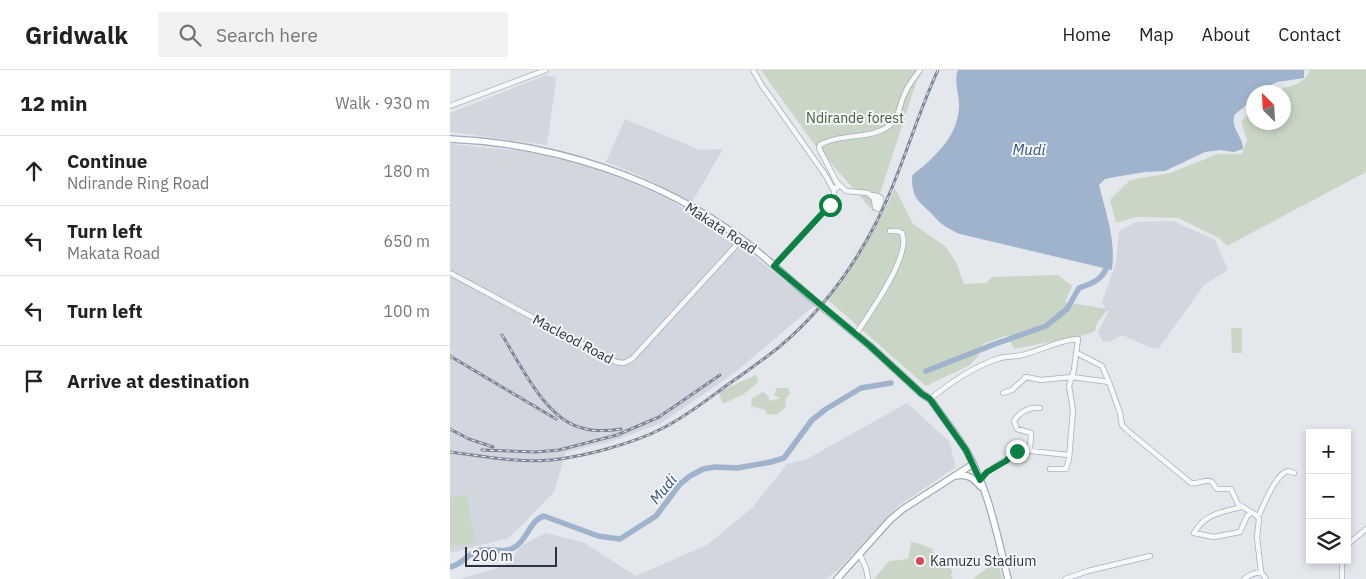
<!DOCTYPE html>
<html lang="en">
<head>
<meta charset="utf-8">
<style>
	:root { --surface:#fff; --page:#f2f2f2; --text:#202124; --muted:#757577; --line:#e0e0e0 }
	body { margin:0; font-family:"IBM Plex Sans",sans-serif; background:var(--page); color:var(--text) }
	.controls { position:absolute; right:15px; bottom:15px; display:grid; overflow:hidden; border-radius:0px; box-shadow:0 2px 8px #0003 }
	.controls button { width:45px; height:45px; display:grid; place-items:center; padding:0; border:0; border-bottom:1px solid var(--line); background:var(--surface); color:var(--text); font:25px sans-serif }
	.compass { position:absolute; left:796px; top:15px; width:45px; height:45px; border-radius:50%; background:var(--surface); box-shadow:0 2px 8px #0003; rotate:336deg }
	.scale { position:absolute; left:15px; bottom:12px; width:92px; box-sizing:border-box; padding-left:5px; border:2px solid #2b3445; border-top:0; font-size:14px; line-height:18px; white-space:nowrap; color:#2b3445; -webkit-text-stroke:4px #f4f6f9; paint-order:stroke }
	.stop { position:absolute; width:15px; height:15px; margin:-11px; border:4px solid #0b8043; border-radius:50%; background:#fff }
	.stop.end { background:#0b8043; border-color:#fff; box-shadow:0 1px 5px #0008 }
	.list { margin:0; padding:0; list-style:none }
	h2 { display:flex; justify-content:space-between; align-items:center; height:65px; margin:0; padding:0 20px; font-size:21px }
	h2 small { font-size:16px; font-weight:400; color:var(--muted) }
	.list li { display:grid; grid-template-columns:32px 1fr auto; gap:15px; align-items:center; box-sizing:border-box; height:70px; padding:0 20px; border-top:1px solid var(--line) }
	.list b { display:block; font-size:19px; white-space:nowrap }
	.list p { margin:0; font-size:16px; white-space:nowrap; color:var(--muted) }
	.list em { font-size:16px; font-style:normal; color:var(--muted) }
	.icon { flex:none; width:28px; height:28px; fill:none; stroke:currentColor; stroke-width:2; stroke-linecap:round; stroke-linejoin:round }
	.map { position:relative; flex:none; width:916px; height:509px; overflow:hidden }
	header { display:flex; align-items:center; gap:30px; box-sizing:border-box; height:70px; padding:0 25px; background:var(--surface); border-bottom:1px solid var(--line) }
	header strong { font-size:24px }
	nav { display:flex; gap:28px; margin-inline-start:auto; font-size:18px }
	.search { width:350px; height:45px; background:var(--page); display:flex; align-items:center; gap:12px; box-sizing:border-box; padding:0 18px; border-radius:0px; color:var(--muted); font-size:19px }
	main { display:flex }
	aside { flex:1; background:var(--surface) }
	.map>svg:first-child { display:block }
	.built { fill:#d2d6de }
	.green { fill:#c9d6c5 }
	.water { fill:#9fb4cc }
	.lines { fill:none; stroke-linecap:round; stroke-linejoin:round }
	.river { stroke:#9fb4cc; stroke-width:5.5 }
	.minor-casing { stroke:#a9aeb7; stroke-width:6 }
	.major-casing { stroke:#a3abb8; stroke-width:8 }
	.minor { stroke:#f7f8fa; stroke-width:4.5 }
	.major { stroke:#fff; stroke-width:5.5 }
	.rail-casing { stroke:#7d8696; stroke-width:3 }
	.rail { stroke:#f4f6f9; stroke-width:1; stroke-dasharray:4; stroke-linecap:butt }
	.major-bridge-casing { stroke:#a3abb8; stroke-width:8; stroke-linecap:butt }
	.major-bridge { stroke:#fff; stroke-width:5.5 }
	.route { stroke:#0b8043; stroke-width:6 }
	.poi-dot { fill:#d1495b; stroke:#f4f6f9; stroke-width:2 }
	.labels { text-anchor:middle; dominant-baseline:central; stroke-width:4; stroke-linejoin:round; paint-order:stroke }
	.park-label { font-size:14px; fill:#3f6138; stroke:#f4f6f9 }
	.street-label { font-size:14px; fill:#2b3445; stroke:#f4f6f9 }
	.poi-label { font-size:14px; fill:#2b3445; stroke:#f4f6f9; text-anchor:start }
	.water-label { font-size:15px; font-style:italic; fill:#34527a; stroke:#f4f6f9 }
</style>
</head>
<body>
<header>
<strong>Gridwalk</strong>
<div class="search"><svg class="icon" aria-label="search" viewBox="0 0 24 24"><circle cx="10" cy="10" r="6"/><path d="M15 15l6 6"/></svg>Search here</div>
<nav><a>Home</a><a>Map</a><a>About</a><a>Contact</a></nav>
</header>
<main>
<aside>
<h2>12 min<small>Walk · 930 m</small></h2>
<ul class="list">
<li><svg class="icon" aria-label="ahead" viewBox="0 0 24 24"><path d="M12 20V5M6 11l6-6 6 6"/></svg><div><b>Continue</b><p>Ndirande Ring Road</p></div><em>180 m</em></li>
<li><svg class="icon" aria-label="left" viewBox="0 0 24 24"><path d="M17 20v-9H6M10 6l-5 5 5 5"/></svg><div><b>Turn left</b><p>Makata Road</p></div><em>650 m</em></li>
<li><svg class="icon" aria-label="left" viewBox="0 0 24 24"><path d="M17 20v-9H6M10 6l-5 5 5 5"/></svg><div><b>Turn left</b></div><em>100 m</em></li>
<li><svg class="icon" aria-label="arrive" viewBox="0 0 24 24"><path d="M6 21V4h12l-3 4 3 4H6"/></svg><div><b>Arrive at destination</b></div></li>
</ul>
</aside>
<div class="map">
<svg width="916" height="509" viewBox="0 0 916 509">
	<rect width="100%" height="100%" fill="#e4e7ec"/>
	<path class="built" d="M96,5L105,7L106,10L97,75L0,62V43Z
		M175,49L250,80L273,79L242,132L191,106L156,92Z
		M0,74L90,83L138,95L215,127L286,172L365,235L283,304L211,353L163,371L116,382L104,422L59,468L0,483Z
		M723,151L765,170L778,200L754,215L709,278H702L672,265L661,271L653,272L648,262L658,242L652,232L666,193L669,161L686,152Z
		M457,333L499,371L506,397L448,436L388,500L375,509H9L54,496L73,475L95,463L133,472L186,506L257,475L303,437L337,394L357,389Z"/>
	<path class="green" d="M311,0H473L466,13L424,142L364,74Z
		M860,0H916V102L777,176L769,168L728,148L686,147L666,153L660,130L680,110L720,103L768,84H792L797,70L791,52L803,38L804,52H834V22H825C840,14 853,17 860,0Z
		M445,118L463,154L495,176L506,192L514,214L536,213L542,207L608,205L622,216L615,232L658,239L647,253L645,261L635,265L564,279L558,265L533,274L528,286L520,295L476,316L377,229C405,195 427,158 445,118Z
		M781,258H792V283H782Z
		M306,305L308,312L294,324L273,334L268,322Z
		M327,318H338L340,324L335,330L336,337L327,345L317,344L315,340L301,336L302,328L313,322L317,325L320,331L330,328L324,325Z
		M16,424L26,472L0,477V427Z
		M461,472L467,473L483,479L482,481L492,490L495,489L503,503L501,505L503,509H424L439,491L458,489Z
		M548,489L552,509H523Z"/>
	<path class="water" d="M508,0H854V8L827,12L807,22H804C802,32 792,39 785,44C779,57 793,66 793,79L784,82L770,80L755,82L715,101L695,102L665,107L655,109L649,115C656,144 666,169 662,200L510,164C499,159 491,155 484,146C469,130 462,131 462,106C466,101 472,98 477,93C494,77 507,62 509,38C510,26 503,11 508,0Z"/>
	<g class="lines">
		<path class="river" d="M628,220L629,218C644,213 654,209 658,193
			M476,301L545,274L596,256L617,239L629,218
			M0,497C12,495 18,483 30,480C41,478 55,484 65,477C77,470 80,450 94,446L148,466L170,469L206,446L230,414L240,406L253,399L265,397L287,398L321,392L334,388L362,350L376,339L411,318L441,313"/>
		<g class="minor-casing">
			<path id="minor" d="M303,0L311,14L376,106L384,121V128L380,135L324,195
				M0,36L96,0
				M387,112L396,121L418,123L430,134
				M383,118H387L388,115L369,78L370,75C391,62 427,71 443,52C450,44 450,32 455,23C458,15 465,7 470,0
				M421,125L428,126L431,128V132L428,139L425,137L424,129
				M0,203L166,292L174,293L182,289L292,169
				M406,264C419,244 462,185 452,163L448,161H440
				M627,283L652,296L659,312
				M553,323L562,320L576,307L591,310L622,307L659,312L670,343L672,355L678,361L741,413C747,415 757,408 762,412C764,414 765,417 767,419H781L788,434L806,445L809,449L807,467L811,502L816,509
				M480,329C501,312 524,296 550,288C558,286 567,287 576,284C594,279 609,270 628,269L624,300L619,316L623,340L619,389L616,399H600
				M580,380L581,363L567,359L564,351C570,342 579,337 590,338
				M530,410L537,402L571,380L619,385
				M791,437C770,443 756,443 744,463L764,467L790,462L797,446L801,443
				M808,447C814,435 825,404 838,401L844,403
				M897,475L916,459
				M410,485L416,498L418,509
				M892,490V509
				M615,509L638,501L700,486
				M794,509L802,504L811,502"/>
		</g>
		<g class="major-casing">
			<path id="major" d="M0,69C103,73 210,108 293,170C318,189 341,211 365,231
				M376,240L420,276L472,324L480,329C492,346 505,362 516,380C539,420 547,465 558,509
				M506,406C518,403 524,409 531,417
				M387,509L440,450L453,439L523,394"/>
		</g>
		<use href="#minor" class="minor"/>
		<use href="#major" class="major"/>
		<g class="rail-casing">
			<path id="rail" d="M52,265C71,295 95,349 132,358C145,362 158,361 171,359
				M0,286L106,349
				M0,359L19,369L43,377
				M32,380L86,382L109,380L167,365L209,347L270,305
				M0,382C33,386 68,393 101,390C133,387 185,373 213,358C235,347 254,332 273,318C292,305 310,292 328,278C369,244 403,198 427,151C452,102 465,49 488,0"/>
		</g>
		<use href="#rail" class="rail"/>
		<g class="major-bridge-casing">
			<path id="major-bridge" d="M365,231L376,240"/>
		</g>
		<use href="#major-bridge" class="major-bridge"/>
	</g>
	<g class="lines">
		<path class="route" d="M380,135L324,196L420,276L472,324L480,329L516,380L530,410L537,402L556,391L567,381"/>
	</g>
	<circle class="poi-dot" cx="470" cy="491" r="5"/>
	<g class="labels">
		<g class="park-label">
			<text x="405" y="48">Ndirande forest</text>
		</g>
		<g class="street-label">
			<text transform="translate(271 158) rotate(33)">Makata Road</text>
			<text transform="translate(123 269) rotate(28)">Macleod Road</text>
		</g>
		<g class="poi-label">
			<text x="480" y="491">Kamuzu Stadium</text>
		</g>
		<g class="water-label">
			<text x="579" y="79">Mudi</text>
			<text transform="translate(213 419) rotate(-50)">Mudi</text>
		</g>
	</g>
</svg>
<div class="controls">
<button>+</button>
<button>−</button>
<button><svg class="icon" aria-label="layers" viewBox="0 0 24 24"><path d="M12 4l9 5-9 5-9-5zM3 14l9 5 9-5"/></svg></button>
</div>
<svg class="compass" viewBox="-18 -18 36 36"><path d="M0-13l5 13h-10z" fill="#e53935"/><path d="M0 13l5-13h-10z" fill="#757577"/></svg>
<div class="scale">200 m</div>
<div class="stop" style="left:380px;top:135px"></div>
<div class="stop end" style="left:567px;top:381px"></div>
</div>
</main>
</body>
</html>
